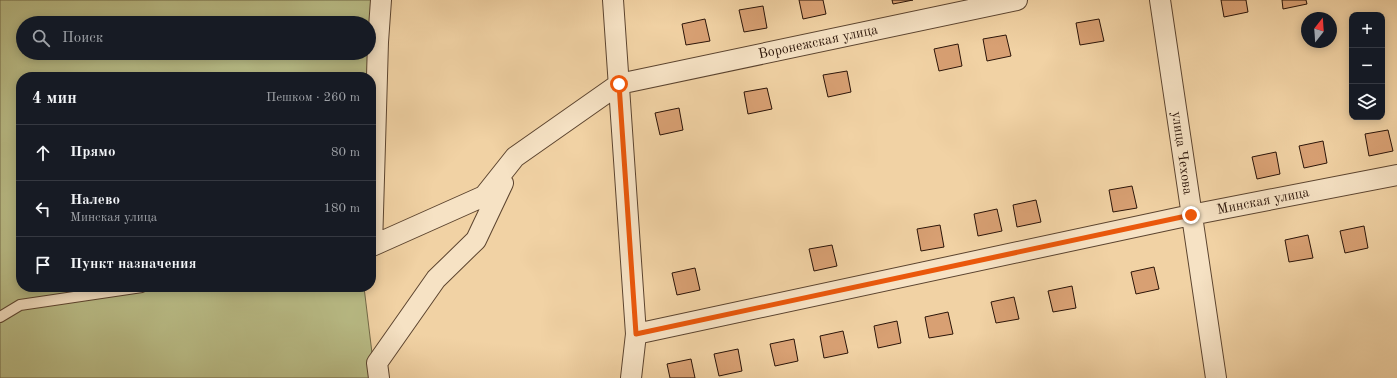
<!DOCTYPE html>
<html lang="ru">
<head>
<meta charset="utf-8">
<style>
	:root { --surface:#171b24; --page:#242831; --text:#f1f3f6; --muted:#9ea1a6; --line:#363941 }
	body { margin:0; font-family:"Old Standard TT",serif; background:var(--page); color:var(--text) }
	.controls { position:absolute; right:12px; top:12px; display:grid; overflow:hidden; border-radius:8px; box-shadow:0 2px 10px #0003 }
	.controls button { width:36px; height:36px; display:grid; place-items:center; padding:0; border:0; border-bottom:1px solid var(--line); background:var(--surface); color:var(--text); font:20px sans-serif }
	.compass { position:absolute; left:1301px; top:12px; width:36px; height:36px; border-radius:50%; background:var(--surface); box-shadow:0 2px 10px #0003; rotate:17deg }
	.stop { position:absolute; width:12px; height:12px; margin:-9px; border:3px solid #ea580c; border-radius:50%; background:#fff }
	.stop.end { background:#ea580c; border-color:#fff; box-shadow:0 1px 4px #0008 }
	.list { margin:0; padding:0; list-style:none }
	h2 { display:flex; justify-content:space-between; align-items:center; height:52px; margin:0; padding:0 16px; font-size:17px }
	h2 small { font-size:13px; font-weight:400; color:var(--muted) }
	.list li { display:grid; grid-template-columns:26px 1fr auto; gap:12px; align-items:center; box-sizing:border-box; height:56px; padding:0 16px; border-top:1px solid var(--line) }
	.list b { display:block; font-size:15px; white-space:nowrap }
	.list p { margin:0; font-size:13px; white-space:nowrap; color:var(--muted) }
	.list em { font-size:13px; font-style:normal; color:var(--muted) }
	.icon { flex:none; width:22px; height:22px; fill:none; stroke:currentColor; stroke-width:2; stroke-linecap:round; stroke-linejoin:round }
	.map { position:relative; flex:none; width:1397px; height:378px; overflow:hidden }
	.search { position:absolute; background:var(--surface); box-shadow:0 2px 10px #0003; left:16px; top:16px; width:360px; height:44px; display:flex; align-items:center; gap:10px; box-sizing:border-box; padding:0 14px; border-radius:22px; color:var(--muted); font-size:15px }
	.panel { position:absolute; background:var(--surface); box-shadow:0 2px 10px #0003; left:16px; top:72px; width:360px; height:220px; border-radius:16px }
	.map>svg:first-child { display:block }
	.green { fill:#b9bc86; stroke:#726847 }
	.building { fill:#d8a073; stroke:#2b1408 }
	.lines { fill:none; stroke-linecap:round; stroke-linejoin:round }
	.lane-casing { stroke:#5c442f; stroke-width:12 }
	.street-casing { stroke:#5c442f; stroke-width:22 }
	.lane { stroke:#f6e2c4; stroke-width:10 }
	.street { stroke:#f6e2c4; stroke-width:20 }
	.route { stroke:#ea580c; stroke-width:5 }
	.labels { text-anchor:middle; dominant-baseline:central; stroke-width:4; stroke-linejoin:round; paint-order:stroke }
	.street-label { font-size:14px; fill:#2b1408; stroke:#f6e2c4 }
</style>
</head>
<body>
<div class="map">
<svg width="1397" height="378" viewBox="0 0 1397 378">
	<rect width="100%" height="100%" fill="#f1d2a4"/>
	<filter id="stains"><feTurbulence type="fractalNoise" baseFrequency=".005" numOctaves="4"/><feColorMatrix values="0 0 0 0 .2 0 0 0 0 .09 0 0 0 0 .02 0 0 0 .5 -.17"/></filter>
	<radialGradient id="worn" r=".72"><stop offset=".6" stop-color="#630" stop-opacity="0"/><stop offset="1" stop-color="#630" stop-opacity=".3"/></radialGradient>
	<path class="green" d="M0,0H371L369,52V23H23V53H369L368,77H21V287H364L375,378H0Z"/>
	<path class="building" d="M799,0H823L826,14L803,19Z
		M892,0H913L893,4Z
		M1221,0H1246L1248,12L1224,17Z
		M1282,0H1306L1307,4L1283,9Z
		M763,6L767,28L744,32L739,10Z
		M705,19L710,41L686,45L682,24Z
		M1099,19L1104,41L1080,45L1076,23Z
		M1006,35L1011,56L987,61L983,39Z
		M958,44L962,66L939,71L934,49Z
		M847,71L851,92L828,97L823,75Z
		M767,88L772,109L748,114L744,92Z
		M679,108L683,130L660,135L655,113Z
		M1388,130L1393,151L1369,156L1365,134Z
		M1323,141L1327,163L1304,168L1299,146Z
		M1276,152L1280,174L1257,179L1252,157Z
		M1132,186L1137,208L1113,212L1109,190Z
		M1036,200L1041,222L1017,227L1013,205Z
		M997,209L1002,231L978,236L974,214Z
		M940,225L944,247L921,251L917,229Z
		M1364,226L1368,248L1345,253L1340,231Z
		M1308,235L1313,258L1289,262L1285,240Z
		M832,245L837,266L814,271L809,249Z
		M1154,267L1159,289L1136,294L1131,272Z
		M695,268L700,290L677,295L672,273Z
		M1072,286L1076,308L1053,312L1048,291Z
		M1014,297L1019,319L996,323L991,302Z
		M948,312L953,334L929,338L925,317Z
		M897,321L901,343L878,348L874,326Z
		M843,331L848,353L824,358L820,336Z
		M794,339L798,361L775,366L770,344Z
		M738,349L742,371L719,376L714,354Z
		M691,359L695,378H670L667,364Z"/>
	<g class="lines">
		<g class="lane-casing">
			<path id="lane" d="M0,317L20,305L142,287"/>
		</g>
		<g class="street-casing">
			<path id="street" d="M381,0L378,42L372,246L484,196L515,157L619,84L1017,0
				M613,0L636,334L631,378
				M1160,0L1216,378
				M636,334L1191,215L1397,175
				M379,378L377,363L436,279L476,240L503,183"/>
		</g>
		<use href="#lane" class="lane"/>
		<use href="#street" class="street"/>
	</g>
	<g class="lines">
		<path class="route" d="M619,84L636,334L1191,215"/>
	</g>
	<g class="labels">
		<g class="street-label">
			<text transform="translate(818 42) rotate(-12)">Воронежская улица</text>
			<text transform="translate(1182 153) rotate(82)">улица Чехова</text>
			<text transform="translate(1263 201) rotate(-11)">Минская улица</text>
		</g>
	</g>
	<rect width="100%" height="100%" filter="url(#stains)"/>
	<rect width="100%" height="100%" fill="url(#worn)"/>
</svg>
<div class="controls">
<button>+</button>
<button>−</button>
<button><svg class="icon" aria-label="layers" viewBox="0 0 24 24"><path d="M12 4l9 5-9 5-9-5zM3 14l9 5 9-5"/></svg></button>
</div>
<svg class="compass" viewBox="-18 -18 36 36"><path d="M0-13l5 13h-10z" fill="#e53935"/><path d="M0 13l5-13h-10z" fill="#9ea1a6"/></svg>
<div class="stop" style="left:619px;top:84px"></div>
<div class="stop end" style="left:1191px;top:215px"></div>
<div class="search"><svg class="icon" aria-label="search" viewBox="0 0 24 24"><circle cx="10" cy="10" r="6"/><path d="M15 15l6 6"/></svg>Поиск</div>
<section class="panel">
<h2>4 мин<small>Пешком · 260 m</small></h2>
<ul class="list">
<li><svg class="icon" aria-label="ahead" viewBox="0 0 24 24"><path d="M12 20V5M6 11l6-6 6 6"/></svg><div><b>Прямо</b></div><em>80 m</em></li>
<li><svg class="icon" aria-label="left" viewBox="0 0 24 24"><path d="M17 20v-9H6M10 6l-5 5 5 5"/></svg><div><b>Налево</b><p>Минская улица</p></div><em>180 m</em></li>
<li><svg class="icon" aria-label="arrive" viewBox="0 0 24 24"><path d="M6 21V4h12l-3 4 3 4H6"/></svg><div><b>Пункт назначения</b></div></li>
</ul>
</section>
</div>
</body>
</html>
